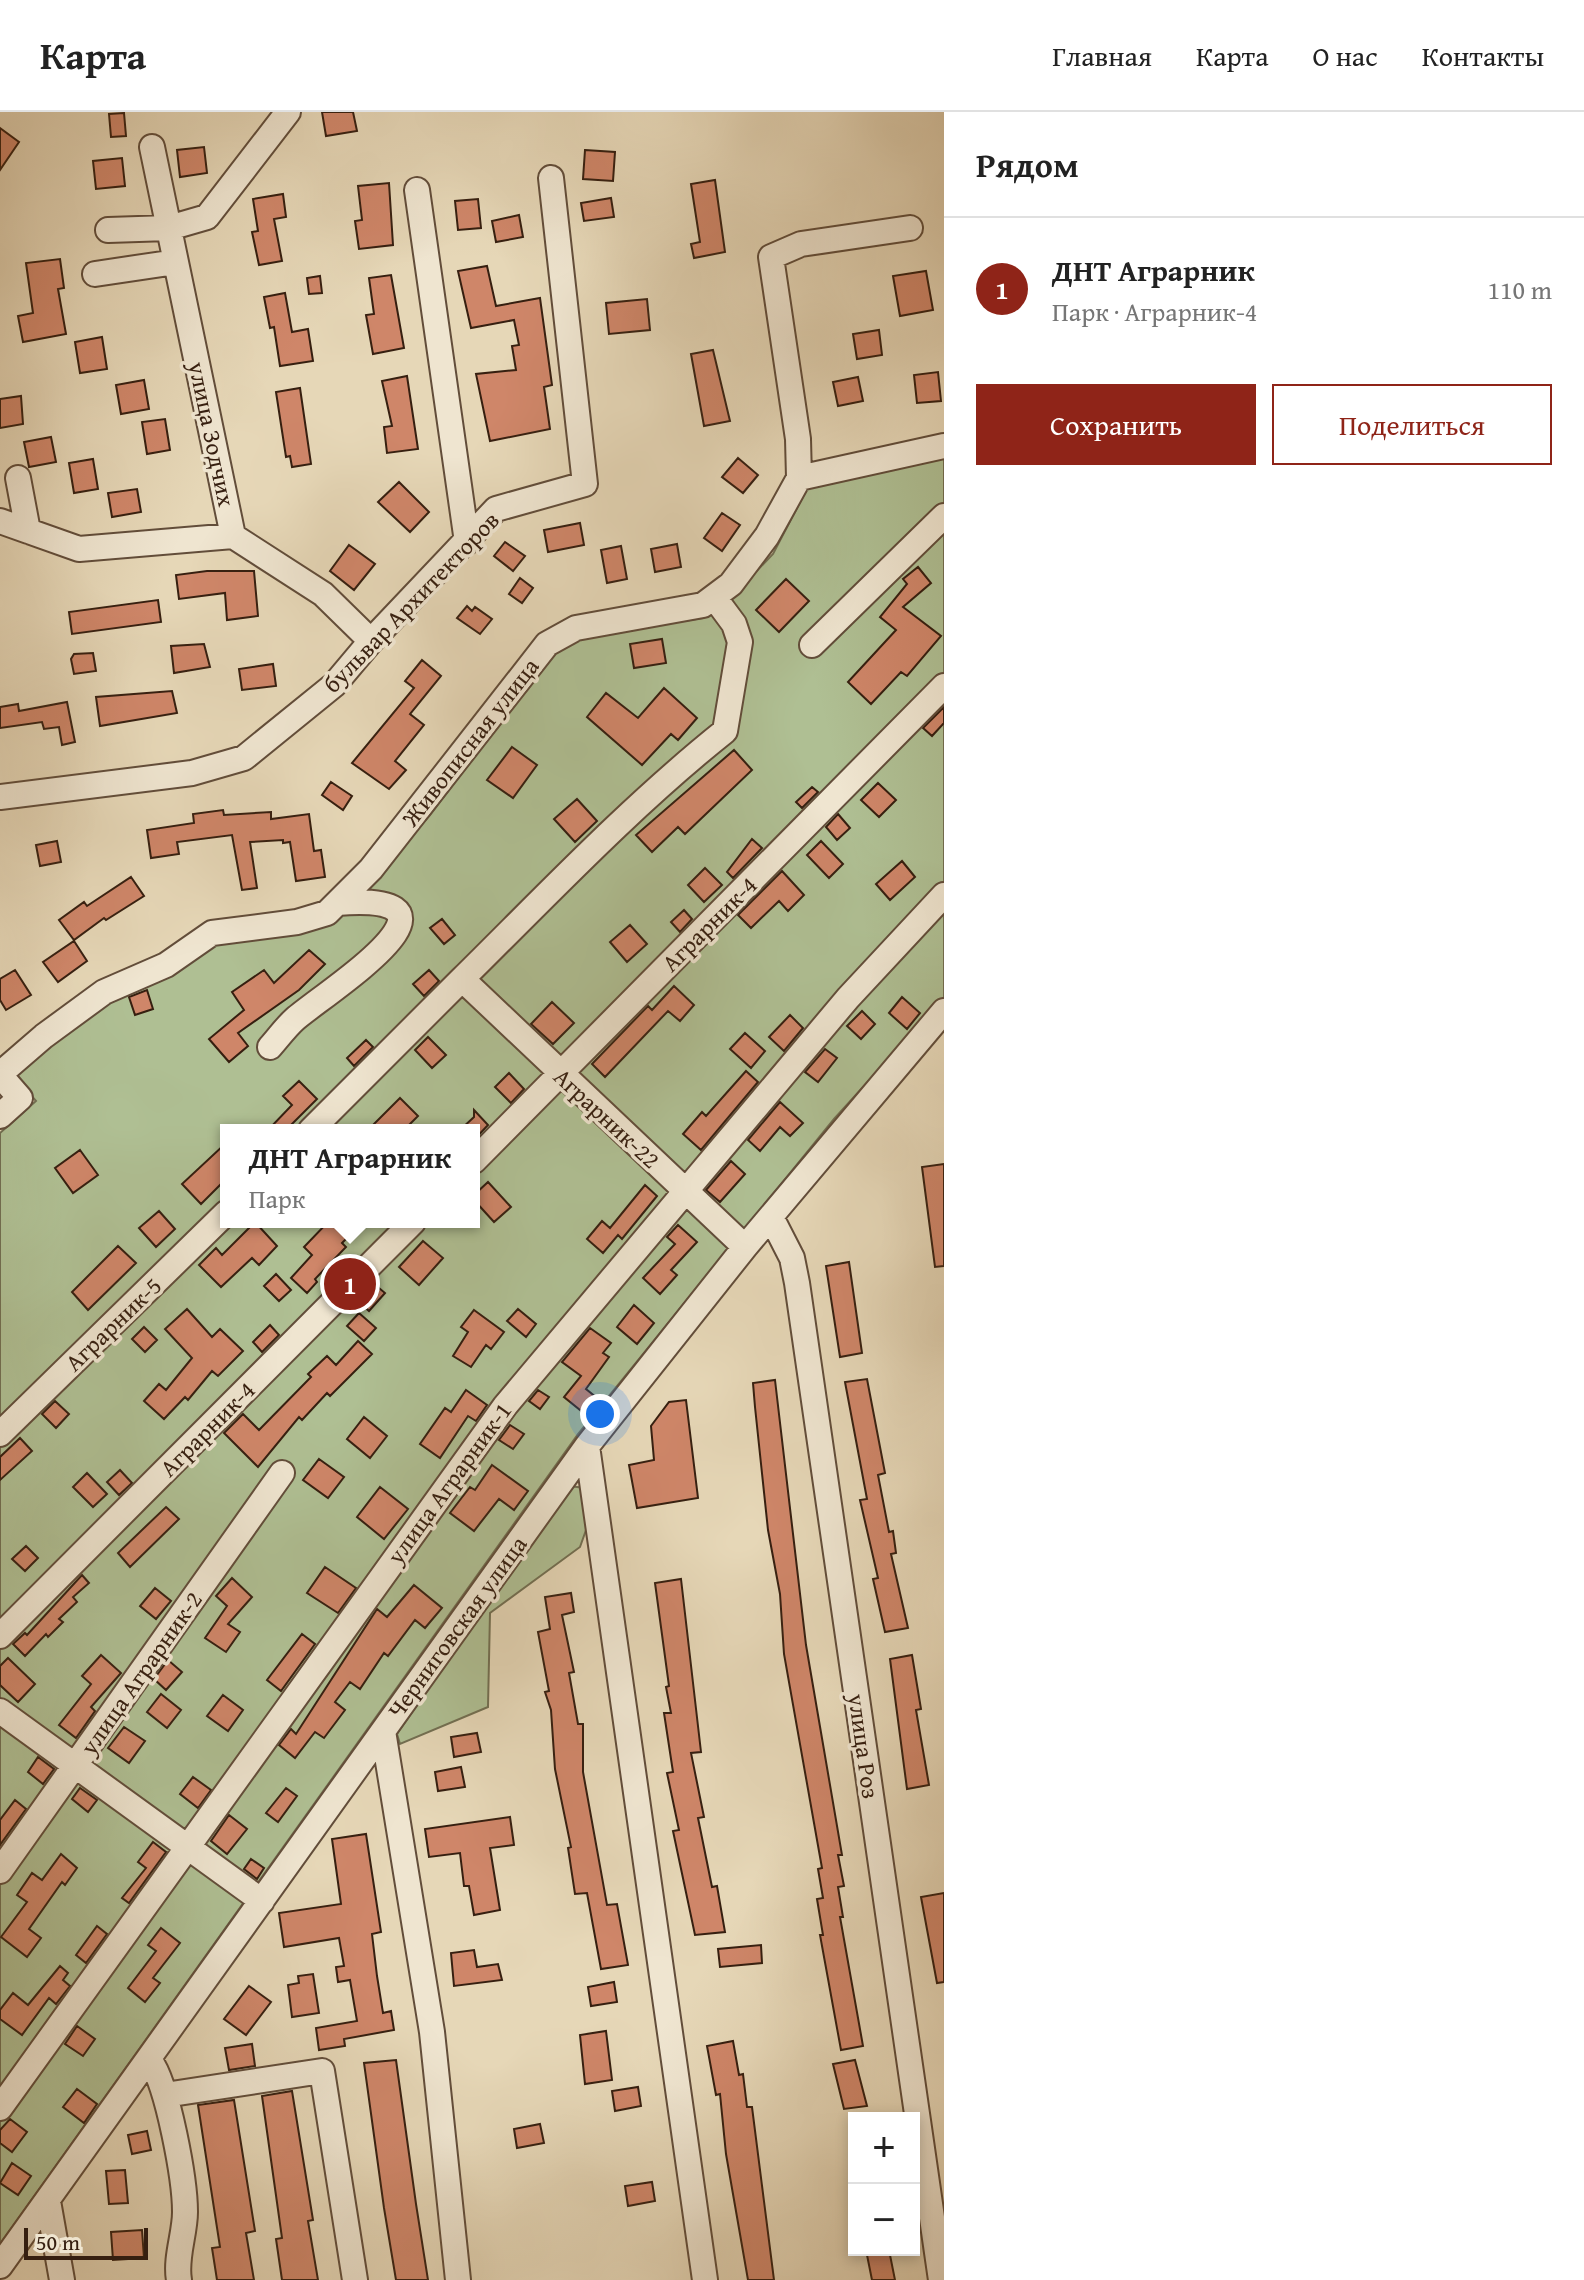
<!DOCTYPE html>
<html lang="ru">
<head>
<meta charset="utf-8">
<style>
	:root { --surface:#fff; --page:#f6f6f6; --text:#222; --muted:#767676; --line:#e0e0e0; --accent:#8f2418 }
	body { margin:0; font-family:"Gentium Book Plus",serif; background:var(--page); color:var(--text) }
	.controls { position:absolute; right:24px; bottom:24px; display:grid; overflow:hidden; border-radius:0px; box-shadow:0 4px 12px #0003 }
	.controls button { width:72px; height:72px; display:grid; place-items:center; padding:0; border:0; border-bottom:2px solid var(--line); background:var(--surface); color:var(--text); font:40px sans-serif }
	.scale { position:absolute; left:24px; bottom:20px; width:124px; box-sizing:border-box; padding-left:8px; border:4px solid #361f10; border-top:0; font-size:22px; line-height:28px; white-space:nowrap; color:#361f10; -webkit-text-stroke:6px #efe5d0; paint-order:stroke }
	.you { position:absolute; left:600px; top:1302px; width:28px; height:28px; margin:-20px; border:6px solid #fff; border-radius:50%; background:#1a73e8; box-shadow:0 0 0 12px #1a73e833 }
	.badge { display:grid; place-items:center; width:52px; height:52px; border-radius:50%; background:var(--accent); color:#fff; font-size:26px; font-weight:700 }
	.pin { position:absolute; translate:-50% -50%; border:4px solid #fff; box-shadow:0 2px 8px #0006 }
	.popup { position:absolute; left:220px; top:1012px; width:260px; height:104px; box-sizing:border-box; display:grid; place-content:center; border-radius:0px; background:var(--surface); filter:drop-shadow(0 2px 6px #0005); font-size:26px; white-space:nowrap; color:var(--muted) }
	.popup b { font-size:30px; color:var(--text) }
	.popup::after { content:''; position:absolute; left:50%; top:100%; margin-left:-16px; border:16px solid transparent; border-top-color:var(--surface) }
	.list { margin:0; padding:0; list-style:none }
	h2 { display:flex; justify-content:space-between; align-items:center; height:104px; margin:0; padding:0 32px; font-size:34px }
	h2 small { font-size:26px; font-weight:400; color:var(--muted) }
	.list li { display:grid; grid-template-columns:52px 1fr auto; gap:24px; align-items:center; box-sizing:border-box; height:144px; padding:0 32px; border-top:2px solid var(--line) }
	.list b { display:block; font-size:30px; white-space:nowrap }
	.list p { margin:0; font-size:26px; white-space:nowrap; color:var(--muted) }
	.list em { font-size:26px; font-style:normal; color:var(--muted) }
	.actions { display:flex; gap:16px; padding:24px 32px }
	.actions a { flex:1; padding:18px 0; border:2px solid var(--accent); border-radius:0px; text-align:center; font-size:28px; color:var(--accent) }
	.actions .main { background:var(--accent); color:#fff }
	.map { position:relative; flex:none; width:944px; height:2168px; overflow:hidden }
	header { display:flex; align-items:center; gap:48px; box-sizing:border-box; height:112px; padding:0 40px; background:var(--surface); border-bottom:2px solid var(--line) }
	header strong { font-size:38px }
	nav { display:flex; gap:44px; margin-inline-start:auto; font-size:28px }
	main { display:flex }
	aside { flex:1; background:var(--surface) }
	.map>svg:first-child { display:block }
	.green { fill:#afbf93; stroke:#726f52; stroke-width:2; fill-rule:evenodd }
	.building { fill:#cf8669; stroke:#361f10; stroke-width:2 }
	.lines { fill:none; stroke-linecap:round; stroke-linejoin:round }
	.minor-casing { stroke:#624d3a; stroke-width:28 }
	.minor { stroke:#efe5d0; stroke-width:24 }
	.labels { text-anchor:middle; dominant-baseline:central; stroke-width:7; stroke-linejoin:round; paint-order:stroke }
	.street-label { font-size:24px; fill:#361f10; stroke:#efe5d0 }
</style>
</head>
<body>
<header>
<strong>Карта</strong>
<nav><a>Главная</a><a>Карта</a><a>О нас</a><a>Контакты</a></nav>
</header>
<main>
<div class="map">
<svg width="944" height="2168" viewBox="0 0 944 2168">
	<rect width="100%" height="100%" fill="#e6d7b7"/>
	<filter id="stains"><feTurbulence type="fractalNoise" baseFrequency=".0025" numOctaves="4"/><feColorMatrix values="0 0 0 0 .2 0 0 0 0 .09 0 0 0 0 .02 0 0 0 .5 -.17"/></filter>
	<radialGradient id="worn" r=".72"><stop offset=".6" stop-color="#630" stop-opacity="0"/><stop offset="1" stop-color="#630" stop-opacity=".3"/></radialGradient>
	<path class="green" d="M944,346V886L834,1007L578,1322L0,2132V1021L36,989L15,965L53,928L115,879L222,827L336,809L430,703L554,539L579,525L703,506L729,488L773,442L808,375ZM226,1018H474V1110H226Z
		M569,1374L585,1376L586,1418L580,1435L490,1501L488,1595L400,1632L397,1622Z"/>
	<path class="building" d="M322,0H353L357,19L326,24Z
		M124,1L126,24L111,25L109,2Z
		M0,16L19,30L0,58Z
		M204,35L207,61L180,65L177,38Z
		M585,38L615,40L613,69L583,67Z
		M122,46L125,74L96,77L93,49Z
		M715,68L725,140L694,146L691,132L700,130L691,72Z
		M389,71L393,133L359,137L355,109L362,108L358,74Z
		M283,82L286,105L274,107L282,149L259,153L252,120L258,119L253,87Z
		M611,86L614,105L584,109L581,91Z
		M478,87L481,116L458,118L455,89Z
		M519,103L523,125L496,130L492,109Z
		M60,147L64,176L58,177L66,222L23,230L18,204L33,201L26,151Z
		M487,154L496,194L540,186L552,273L544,275L550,317L490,329L476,262L516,258L512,234L519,233L514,208L471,216L458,159Z
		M926,159L933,198L900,204L893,164Z
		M391,163L404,236L373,242L366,203L374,202L369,166Z
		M320,164L322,181L309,182L307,166Z
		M285,181L292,220L308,217L313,249L280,254L274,215L270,216L264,185Z
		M647,187L650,218L609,222L606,191Z
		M879,218L882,243L857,247L853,222Z
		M102,225L107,257L80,261L75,230Z
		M713,238L730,309L704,314L691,242Z
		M938,260L941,289L917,291L914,263Z
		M407,264L418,337L387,341L384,315L392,314L382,269Z
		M858,265L863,289L838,294L833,270Z
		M144,268L149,297L121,302L116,273Z
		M300,276L311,352L292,355L290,344L286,345L276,280Z
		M21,284L23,312L0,316V287Z
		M165,307L170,338L147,342L142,310Z
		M51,325L56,350L29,355L24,330Z
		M738,346L758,363L743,381L722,365Z
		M93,347L98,377L74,381L69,351Z
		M399,370L429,400L410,420L378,390Z
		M137,377L141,400L112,405L108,381Z
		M722,401L740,413L722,439L704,426Z
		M580,411L584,433L548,440L544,418Z
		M505,430L525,444L513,459L494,444Z
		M677,432L681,455L655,460L651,437Z
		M349,433L375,452L354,478L330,459Z
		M621,434L627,467L607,471L601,438Z
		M918,455L931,471L903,495L941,524L907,564L901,560L871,592L848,570L896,518L880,505L907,472L903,467Z
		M207,459H254L258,504L227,508L225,481L179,487L176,463Z
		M520,466L533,476L522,491L509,482Z
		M786,467L809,489L779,520L756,498Z
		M158,488L161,510L72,522L69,500Z
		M467,494L472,499L475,495L492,507L480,522L457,506Z
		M662,527L666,551L634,556L630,532Z
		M204,532L210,555L174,561L171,534Z
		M93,541L96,559L74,562L71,547L74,542Z
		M422,548L441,564L410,602L424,613L395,649L406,658L389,677L352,651L414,576L405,569Z
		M273,552L276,574L242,578L239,557Z
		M664,576L697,606L678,628L671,622L642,653L587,605L606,581L638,606Z
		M172,579L177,601L100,614L96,585Z
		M67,590L75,630L62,633L59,615L44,617L42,610L0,616V595L18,592L19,599Z
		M944,595V611L932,624L923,616Z
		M512,635L537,653L513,686L487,668Z
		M734,638L752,658L685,722L678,715L652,740L636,723Z
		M331,670L352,684L343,698L322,683Z
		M878,671L896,688L879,705L861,688Z
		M812,675L818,680L802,696L796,690Z
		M577,687L597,709L575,730L554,707Z
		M223,698L224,703L271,700V707L309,702L314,739L321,738L325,765L296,769L290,730L283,731V728L250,730L257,776L242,778L232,723L177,730L179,742L151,746L147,718L194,711L193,702Z
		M838,702L850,716L837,728L826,715Z
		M752,727L762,736L733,766L727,760Z
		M57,729L61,750L40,754L36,733Z
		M821,729L843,752L829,766L807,743Z
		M902,749L915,765L890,788L876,772Z
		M705,756L722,773L704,790L688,773Z
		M782,759L804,783L788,799L779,789L751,816L738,803Z
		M131,765L144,784L106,808L104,806L74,828L59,808L84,790L87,794Z
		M684,798L692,807L680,820L671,810Z
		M442,807L455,823L444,832L430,816Z
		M630,813L647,832L627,850L610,830Z
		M74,829L87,849L58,870L43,850Z
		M309,838L325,852L299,878L238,921L248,934L229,950L209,927L244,898L232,880L264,858L274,871Z
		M15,858L31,883L6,898L0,888V867Z
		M429,858L439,869L424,884L413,872Z
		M674,874L694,893L680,909L668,899L605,965L592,952L648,894L652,898Z
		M147,878L153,897L135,903L129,885Z
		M902,885L920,901L907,917L889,901Z
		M552,890L574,911L553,932L531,912Z
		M862,899L875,912L861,927L847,914Z
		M790,903L803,916L784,939L769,925Z
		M745,921L765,939L751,956L730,937Z
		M428,925L446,943L432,956L415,938Z
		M366,928L373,935L354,954L347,946Z
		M825,937L837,946L818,970L805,960Z
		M746,959L758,970L701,1038L683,1022L702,1000L706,1004Z
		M509,961L524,977L511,991L495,975Z
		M299,969L317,987L286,1018H268L292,993L283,984Z
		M400,986L418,1004L404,1018H368Z
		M780,990L803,1011L790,1024L780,1015L760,1039L748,1028Z
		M474,998L488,1013L474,1028V1018H460L474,1005Z
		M226,1031V1067L201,1092L182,1072Z
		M80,1038L98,1063L73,1081L55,1056Z
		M731,1049L745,1062L720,1090L706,1078Z
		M944,1052V1154L935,1155L922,1055Z
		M488,1070L511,1095L494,1110L474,1088V1083Z
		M645,1073L657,1084L622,1127L618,1123L603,1141L587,1127L602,1109L610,1116Z
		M159,1099L175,1117L156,1135L139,1116Z
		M255,1110L277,1134L259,1153L252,1146L221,1175L199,1153L216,1136L222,1143Z
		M328,1110H363L342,1131L346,1135L315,1167L317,1170L307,1181L291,1166L312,1143L304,1135Z
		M678,1113L697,1130L671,1158L677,1163L660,1182L643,1166L675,1132L667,1125Z
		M423,1129L443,1146L419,1173L399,1155Z
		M118,1134L136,1151L88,1198L72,1180Z
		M849,1150L862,1241L840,1245L826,1154Z
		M276,1162L291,1178L279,1189L264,1174Z
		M373,1171L385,1181L369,1199L357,1188Z
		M634,1193L654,1211L637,1232L617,1215Z
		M187,1197L212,1225L220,1217L243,1239L218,1264L212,1259L188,1288L185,1285L164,1307L144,1289L159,1272L166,1278L192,1246L165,1217Z
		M518,1197L536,1212L526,1225L507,1209Z
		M474,1198L504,1220L491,1237L486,1233L471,1255L453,1244L468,1220L461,1215Z
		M359,1201L376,1216L364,1229L347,1214Z
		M270,1213L279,1223L262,1240L253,1230Z
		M144,1215L157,1228L145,1240L132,1227Z
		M590,1216L611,1231L603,1241L609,1245L586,1277L597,1286L585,1302L564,1285L581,1264L562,1250Z
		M358,1229L372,1242L330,1284L327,1281L302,1308L299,1305L258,1355L224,1321L243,1302L259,1318L311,1265L308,1262L327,1244L336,1253Z
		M867,1267L885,1361L878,1363L889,1420L893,1419L896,1441L891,1442L908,1516L885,1520L873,1467L878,1466L860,1388L867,1387L845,1270Z
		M775,1268L806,1533L842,1743H838L844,1774L838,1775L843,1805H840L863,1934L841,1938L820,1823H823L817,1787L823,1786L818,1757L822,1756L784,1542L780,1482L768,1418L755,1295L753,1271Z
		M466,1278L487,1293L476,1309L468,1304L440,1346L420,1332L445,1296L451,1300Z
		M538,1278L549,1285L540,1297L529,1289Z
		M686,1288L698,1386L637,1396L629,1353L654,1348L651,1314L669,1290Z
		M55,1289L69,1302L56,1316L42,1302Z
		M364,1305L387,1324L370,1346L347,1327Z
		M510,1313L524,1322L513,1337L499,1328Z
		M20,1326L32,1339L0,1368V1345Z
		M319,1347L344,1365L328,1386L303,1368Z
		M492,1353L528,1379L514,1398L499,1387L474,1419L450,1401L470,1375L475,1378Z
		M120,1358L132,1371L119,1383L107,1370Z
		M87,1361L107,1382L93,1395L73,1375Z
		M380,1375L408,1397L384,1427L357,1405Z
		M166,1395L179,1407L130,1455L118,1441Z
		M26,1434L38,1446L25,1459L12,1447Z
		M325,1455L356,1476L338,1501L307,1481Z
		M82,1463L89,1471L73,1485L77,1490L59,1507L63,1510L48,1525L46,1522L25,1544L13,1532L25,1521L27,1523Z
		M232,1466L252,1485L228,1512L240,1520L226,1540L205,1526L227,1494L216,1484Z
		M681,1467L701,1640L691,1641L704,1705L698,1706L712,1775L717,1774L725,1820L695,1823L673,1719L679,1718L667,1661L673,1660L664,1601H671L666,1575L669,1574L655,1471Z
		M414,1473L442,1496L425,1516L415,1508L388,1544L384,1541L360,1577L350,1570L335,1590L345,1598L324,1626L315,1620L295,1646L279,1633L291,1617L296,1622L377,1497L387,1505Z
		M155,1476L171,1489L156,1507L140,1494Z
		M571,1481L574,1500L562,1503L574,1560L569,1561L578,1612H583V1660L607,1793L617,1792L628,1853L601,1857L587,1781L575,1782L568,1736L571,1735L555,1657L551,1598L545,1580L549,1579L538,1520L550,1517L545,1485Z
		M302,1522L315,1532L281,1579L267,1568Z
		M101,1543L121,1561L91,1595L95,1599L76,1626L59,1613L91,1572L82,1564Z
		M912,1543L921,1597L916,1598L929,1673L907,1677L890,1547Z
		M8,1546L35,1572L18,1590L0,1573V1554Z
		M168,1548L182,1560L166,1578L154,1567Z
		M161,1582L181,1598L167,1616L147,1600Z
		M223,1583L243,1598L228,1619L207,1604Z
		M124,1615L145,1629L129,1651L108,1636Z
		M477,1621L481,1640L454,1645L451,1625Z
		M38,1645L54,1657L43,1672L28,1660Z
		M461,1655L465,1675L438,1679L435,1660Z
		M193,1665L211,1678L198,1696L180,1682Z
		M80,1676L97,1688L88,1700L72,1687Z
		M286,1676L297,1684L278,1710L266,1701Z
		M15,1688L26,1697L0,1733V1708Z
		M229,1703L247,1717L227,1742L211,1729Z
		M510,1705L514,1733L490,1736L500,1798L474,1803L469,1774H464L460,1741L429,1745L425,1717Z
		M366,1722L381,1820L372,1822L377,1864L383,1901L391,1899L394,1918L344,1927L345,1934L319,1938L316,1916L357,1909L350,1868L338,1870L336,1855L344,1854L339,1826L284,1835L279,1801L341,1792L332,1727Z
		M153,1730L166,1740L129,1791L122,1786L146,1756L138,1750Z
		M61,1742L77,1756L65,1773L62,1770L29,1817L41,1826L27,1845L1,1825L27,1790L17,1783L32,1761L42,1768Z
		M251,1747L264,1756L257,1767L244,1757Z
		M944,1781V1870L937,1871L921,1785Z
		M97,1814L107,1822L86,1851L76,1843Z
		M161,1816L180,1831L153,1866L160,1871L145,1890L128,1876L156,1839L148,1833Z
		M761,1833L762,1851L720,1855L718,1837Z
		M474,1838L477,1855L498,1852L502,1868L454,1874L451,1841Z
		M60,1854L68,1861L63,1868L70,1874L56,1892L49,1886L22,1923L0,1907V1898L13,1881L28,1893Z
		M313,1862L319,1901L292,1905L288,1873L299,1871L298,1864Z
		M614,1870L617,1890L591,1894L588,1875Z
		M249,1874L271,1890L246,1923L224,1907Z
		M77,1914L95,1927L83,1944L65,1932Z
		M606,1919L612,1968L585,1972L580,1923Z
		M733,1929L739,1963L743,1962L747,1995H752L774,2168H748L726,2042L720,1982L716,1983L707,1934Z
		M252,1932L255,1954L229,1958L225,1936Z
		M396,1948L416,2092L428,2168H396L384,2096L364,1951Z
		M855,1948L867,1994L844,1997L833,1952Z
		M638,1975L641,1994L615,1999L612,1979Z
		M77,1977L97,1992L84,2011L63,1995Z
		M292,1979L313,2108L308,2109L318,2168H282L276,2127L282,2126L262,1984Z
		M234,1988L255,2119L246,2121L254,2168H217L212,2136L220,2135L198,1993Z
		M10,2007L27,2020L12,2040L0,2031V2018Z
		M540,2012L544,2031L517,2036L514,2017Z
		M147,2019L151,2038L132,2042L128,2023Z
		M12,2051L31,2064L18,2083L0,2071Z
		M125,2058L128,2091L109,2092L106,2059Z
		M652,2070L655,2089L628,2094L625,2074Z
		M142,2118L144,2146L113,2148L111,2120Z
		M866,2138H889L895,2168H872Z"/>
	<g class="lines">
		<g class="minor-casing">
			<path id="minor" d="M417,78L467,430
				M108,118L169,116L207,105L288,0
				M95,162L176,150
				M18,366L28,419
				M799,366L798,327L771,145L801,132L910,116
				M0,409L79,437L233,424L152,35
				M233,424L323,482L371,529
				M812,533L944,404
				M0,685L192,661L244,646L334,573L371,529L496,397L585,372L551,66
				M462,867C548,782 631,694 725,619L740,530L734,512L714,485
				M270,935C278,926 286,915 295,907C329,878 486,780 337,791
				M0,962L44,924L104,880L166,853L212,821L297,810L327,801L371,757L547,532L576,516L703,493L731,472L767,424L799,366L944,334
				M0,963L20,986L0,1004
				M311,1018L462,867L745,1135
				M474,1049L944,574
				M771,1105L792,1146L797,1171L941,2168
				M0,1322L226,1101
				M587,1334L705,2168
				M0,1524L413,1110
				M0,1599L262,1789
				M383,1619L432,1920L458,2168
				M0,1759L282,1361
				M150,1949C168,1973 185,2068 185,2100C185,2122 175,2146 179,2168
				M165,1983L322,1959L355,2168
				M0,1996L505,1294L848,886L944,783
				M48,2089L62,2168
				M0,2154L587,1334L745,1135L944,899"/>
		</g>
		<use href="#minor" class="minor"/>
	</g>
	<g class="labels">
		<g class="street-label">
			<text transform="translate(212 322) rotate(78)">улица Зодчих</text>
			<text transform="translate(411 490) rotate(-46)">бульвар Архитекторов</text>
			<text transform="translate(470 630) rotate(-52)">Живописная улица</text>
			<text transform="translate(709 812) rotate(-45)">Аграрник-4</text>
			<text transform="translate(607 1006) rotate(43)">Аграрник-22</text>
			<text transform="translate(113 1212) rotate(-44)">Аграрник-5</text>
			<text transform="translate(207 1317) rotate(-45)">Аграрник-4</text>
			<text transform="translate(449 1371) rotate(-54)">улица Аграрник-1</text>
			<text transform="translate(457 1515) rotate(-54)">Черниговская улица</text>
			<text transform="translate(141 1561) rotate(-55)">улица Аграрник-2</text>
			<text transform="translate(864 1634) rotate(82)">улица Роз</text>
		</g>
	</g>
	<rect width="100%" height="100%" filter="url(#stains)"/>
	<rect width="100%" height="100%" fill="url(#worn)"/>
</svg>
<div class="controls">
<button>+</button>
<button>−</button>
</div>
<div class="scale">50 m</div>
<div class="you"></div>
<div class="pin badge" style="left:350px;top:1172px">1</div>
<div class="popup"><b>ДНТ Аграрник</b>Парк</div>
</div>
<aside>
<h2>Рядом<small></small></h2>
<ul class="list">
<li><span class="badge">1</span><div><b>ДНТ Аграрник</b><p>Парк · Аграрник-4</p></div><em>110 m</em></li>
</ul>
<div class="actions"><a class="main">Сохранить</a><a>Поделиться</a></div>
</aside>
</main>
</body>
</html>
